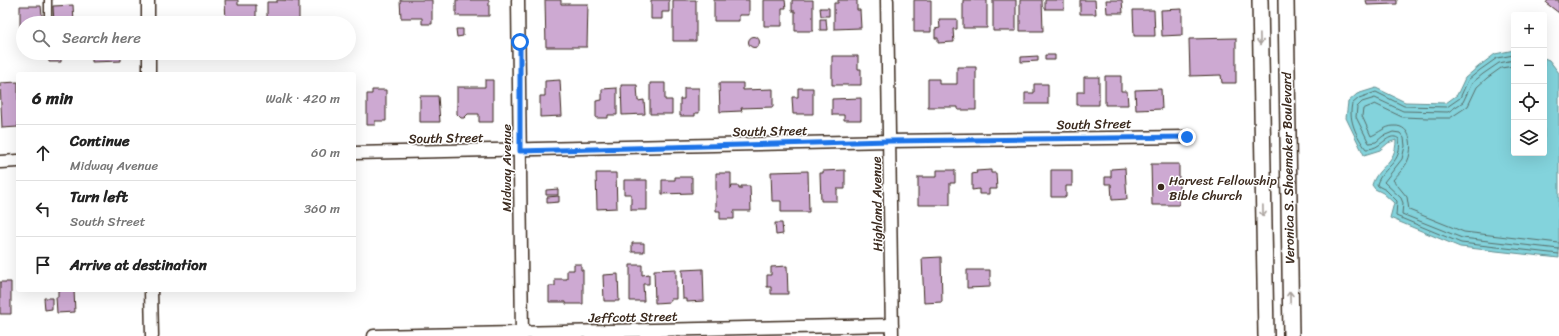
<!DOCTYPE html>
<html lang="en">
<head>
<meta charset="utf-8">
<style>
	:root { --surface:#fff; --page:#f6f6f6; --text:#222; --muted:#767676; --line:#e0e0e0 }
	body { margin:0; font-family:Sriracha,sans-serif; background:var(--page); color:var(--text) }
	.controls { position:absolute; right:12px; top:12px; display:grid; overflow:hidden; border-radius:4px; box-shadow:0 4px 16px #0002 }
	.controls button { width:36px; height:36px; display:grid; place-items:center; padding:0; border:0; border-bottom:1px solid var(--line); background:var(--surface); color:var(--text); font:20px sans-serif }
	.stop { position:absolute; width:12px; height:12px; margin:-9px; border:3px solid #1a73e8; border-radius:50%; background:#fff }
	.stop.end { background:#1a73e8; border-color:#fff; box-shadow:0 1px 4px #0008 }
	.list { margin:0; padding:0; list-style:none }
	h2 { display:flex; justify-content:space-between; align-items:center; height:52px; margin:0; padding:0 16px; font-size:17px }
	h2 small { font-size:13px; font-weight:400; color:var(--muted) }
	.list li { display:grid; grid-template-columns:26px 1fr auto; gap:12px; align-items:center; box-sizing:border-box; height:56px; padding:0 16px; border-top:1px solid var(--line) }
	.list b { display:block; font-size:15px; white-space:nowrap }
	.list p { margin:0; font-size:13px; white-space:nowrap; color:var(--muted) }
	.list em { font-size:13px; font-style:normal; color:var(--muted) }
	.icon { flex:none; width:22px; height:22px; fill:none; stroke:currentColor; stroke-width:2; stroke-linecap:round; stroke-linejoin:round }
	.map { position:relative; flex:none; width:1559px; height:336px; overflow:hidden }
	.search { position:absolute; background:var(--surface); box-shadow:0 4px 16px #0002; left:16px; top:16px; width:340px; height:44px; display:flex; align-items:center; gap:10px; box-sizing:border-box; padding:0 14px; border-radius:22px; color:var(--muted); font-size:15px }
	.panel { position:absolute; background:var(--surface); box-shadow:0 4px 16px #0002; left:16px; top:72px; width:340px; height:220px; border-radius:4px }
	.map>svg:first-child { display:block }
	.water { fill:#83d3dc; stroke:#668f90 }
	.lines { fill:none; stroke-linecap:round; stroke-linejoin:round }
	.shore { stroke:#586e6a; stroke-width:1 }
	.building { fill:#cda9d2; stroke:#3b2a1e }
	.service-casing { stroke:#3b2a1e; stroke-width:9 }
	.minor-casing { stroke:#3b2a1e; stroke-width:15 }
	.tertiary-casing { stroke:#3b2a1e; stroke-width:18 }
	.service { stroke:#fff; stroke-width:6 }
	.minor { stroke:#fff; stroke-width:12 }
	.tertiary { stroke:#fff; stroke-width:15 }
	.oneway { stroke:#a79f9a }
	.route { stroke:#1a73e8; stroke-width:5 }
	.poi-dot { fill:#3b2a1e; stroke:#fff; stroke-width:1.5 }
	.labels { text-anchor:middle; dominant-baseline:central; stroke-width:3; stroke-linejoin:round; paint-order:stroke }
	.street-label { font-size:13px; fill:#3b2a1e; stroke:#fff }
	.poi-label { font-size:13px; fill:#3b2a1e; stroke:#fff; text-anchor:start }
</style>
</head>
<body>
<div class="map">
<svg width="1559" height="336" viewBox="0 0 1559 336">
	<rect width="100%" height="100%" fill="#fff"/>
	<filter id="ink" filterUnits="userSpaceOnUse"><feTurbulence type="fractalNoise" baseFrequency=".025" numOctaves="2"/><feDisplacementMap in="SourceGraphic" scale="8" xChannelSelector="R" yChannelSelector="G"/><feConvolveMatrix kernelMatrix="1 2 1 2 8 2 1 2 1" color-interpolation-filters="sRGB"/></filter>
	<g filter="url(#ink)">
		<path class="water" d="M1514,50V153H1544V58L1549,60L1559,73V258L1460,247L1390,218L1394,203L1383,193L1375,189L1372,185C1378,165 1396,165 1396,140L1388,143L1380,150L1364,155L1346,118L1348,102L1357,94L1376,88L1405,102L1446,103L1457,95L1465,78L1478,67L1495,54Z"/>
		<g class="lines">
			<path class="shore" d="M1514,55L1497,58L1480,70L1468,80L1460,98L1447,107L1404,106L1376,92L1359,98L1352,104C1348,120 1357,137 1366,149C1370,149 1375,148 1379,145C1385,141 1392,133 1399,139C1403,164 1383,166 1377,184L1378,186L1386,190L1397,201L1396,216L1461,243L1559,254
				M1514,60L1499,63L1483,74L1472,83L1463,102L1448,112L1403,111L1375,98L1362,102L1357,107L1356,117L1369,143L1376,142L1383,136L1393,132L1400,133L1404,138L1405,146L1402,159L1384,182L1401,198L1403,203L1402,214L1462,238L1559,249
				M1514,66L1501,68L1487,78L1477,87L1468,106L1450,118H1428L1402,117L1375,104L1363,109L1362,116L1371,136C1379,133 1385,126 1394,126C1412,125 1413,148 1408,160C1405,168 1398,174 1393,180L1407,197L1409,210L1464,232L1559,243"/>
		</g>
		<path class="building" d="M225,0H238V5H256V23H226Z
			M277,0L299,1V20H267V2H277Z
			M400,0H432V24H422V18H401Z
			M456,0H489V16H456Z
			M545,0H561V4H588L587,47H546Z
			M651,0H669V12H662V19H651Z
			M673,0H696V41H673Z
			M714,0H749V15H739V21H714Z
			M764,0H785L786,8H782V26H764Z
			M792,0H813V31H795V11H792Z
			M838,0H857V10H860L861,28L834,29V3H838Z
			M914,0H931V32H914Z
			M963,0H987V28H963Z
			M993,0H1016V31H993Z
			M1020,0H1042L1043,31H1020Z
			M1045,0H1064V9H1045Z
			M1080,0H1095L1096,14H1080Z
			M1106,0H1122L1123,13H1107Z
			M1366,0H1397V4L1367,5Z
			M1548,0H1559V13L1546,3Z
			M73,5L74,23H54L53,6Z
			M20,6H41L43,23H23V33H20Z
			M820,8H829V16H821Z
			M1182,9V35L1162,36L1161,10Z
			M1133,10H1154L1155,36H1134Z
			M820,19H826L827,30H820Z
			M939,19H957V29H953L954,42L938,43V38H935V29L940,28Z
			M456,29H463V36L457,37Z
			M748.5 42a5.5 5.5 0 1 1 11 0a5.5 5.5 0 1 1-11 0Z
			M1236,38V83H1222L1221,75L1190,76L1189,39Z
			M48,53H61V62H49Z
			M86,53H121V61L92,62V57H86Z
			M1045,55H1055V60H1045Z
			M832,56H858V69H861V85H832Z
			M1038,56V61L1021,62V57Z
			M957,67H976V110H958V107H928V79H939V84H957Z
			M1105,76H1121V91H1127L1128,105H1105Z
			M1084,77H1099V105H1077V92H1084Z
			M485,80H493V122H479V114H468L464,118H461L457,114V87H485Z
			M560,80L562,116L540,117V96H545V81Z
			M18,82V127L2,128L0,83Z
			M650,83H665V100H672V114H650Z
			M719,83H743V90L773,89V107L741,108L742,111L720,112Z
			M1034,84H1048V104H1025V93H1034Z
			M621,85H637L638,101L644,100L645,114L622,115Z
			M617,88V115H608V118H596V101L602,100V89Z
			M684,88H699V113H695V116H680V99H684Z
			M798,88H813V114H793L792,97H798Z
			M1161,89L1162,109L1136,110L1135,90Z
			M372,90H386V121H375V125H367V94H372Z
			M420,96H438L440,122H420Z
			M861,98V120H844V115H832V99Z
			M1151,164H1179V205H1152Z
			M1125,168L1127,199L1112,200L1111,184H1105V177H1111V169Z
			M845,170V189H837V201H821L820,173H823V171Z
			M937,170H955V183H950V205H918V177H937Z
			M991,170V173H996L997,189H989V194H979V189L972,190V174L977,173L976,171Z
			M1051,170H1072V186H1066V197H1051Z
			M808,171L809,212H781V201H772L771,172Z
			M596,173H616L617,208L597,209Z
			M716,173H731V189L732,186H739V189H741V186H750L751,211H734V219H720V211H716Z
			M675,177H692V193L662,194V180H675Z
			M624,180H647V210H631V194H624Z
			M558,189V195H546V190Z
			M559,196V202L547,203V197Z
			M775,223H782L783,234L776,235Z
			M632,243H644V252H632Z
			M941,257L942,302L924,303L922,258Z
			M574,264H581V270H583V304H566V302H549V286H555V279H567V270H574Z
			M630,265H642V275L649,274V284H643L644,301H630Z
			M787,266L788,294H771V287H767V275H771V267Z
			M676,269V299H670V302L655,303L654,270Z
			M703,269L704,301L687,302V299H683L682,270Z
			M967,270H990V287L967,288Z
			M618,274L619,301H604L603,275Z
			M0,282H11V314H0Z
			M58,290H74L75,312L57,313L56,297H58Z
			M44,298H52V309L45,310Z"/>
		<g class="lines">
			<g class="service-casing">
				<path id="service" d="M48,0V23"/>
			</g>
			<g class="minor-casing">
				<path id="minor" d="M148,0V23
					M518,0L522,336
					M887,0L892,336
					M149,53V74
					M354,153L889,141L1187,137
					M0,162L18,161
					M151,290L152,336
					M374,336L892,325"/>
			</g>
			<g class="tertiary-casing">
				<path id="tertiary" d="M1260,0L1266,336
					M1286,0L1291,336"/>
			</g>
			<use href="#service" class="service"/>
			<use href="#minor" class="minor"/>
			<use href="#tertiary" class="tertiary"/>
		</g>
		<defs><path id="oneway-shaft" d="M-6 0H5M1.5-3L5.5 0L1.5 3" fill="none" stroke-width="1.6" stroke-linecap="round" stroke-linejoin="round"/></defs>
		<g class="oneway">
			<use href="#oneway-shaft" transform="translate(1260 39) rotate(89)"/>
			<use href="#oneway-shaft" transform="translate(1263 211) rotate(89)"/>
			<use href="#oneway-shaft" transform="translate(1290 297) rotate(-91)"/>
		</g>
	</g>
	<g class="lines" filter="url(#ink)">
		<path class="route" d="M520,42V151L890,141L1187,137"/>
	</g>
	<circle class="poi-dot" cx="1161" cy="187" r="4"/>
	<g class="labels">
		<g class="street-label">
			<text transform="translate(1094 124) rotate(-1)">South Street</text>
			<text transform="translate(770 131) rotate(-1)">South Street</text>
			<text transform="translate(446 138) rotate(-1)">South Street</text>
			<text transform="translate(506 168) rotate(-90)">Midway Avenue</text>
			<text transform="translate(1288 168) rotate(-91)">Veronica S. Shoemaker Boulevard</text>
			<text transform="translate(877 204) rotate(-91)">Highland Avenue</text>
			<text transform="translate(633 317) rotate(-1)">Jeffcott Street</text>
		</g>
		<g class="poi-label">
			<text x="1169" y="180">Harvest Fellowship<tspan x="1169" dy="15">Bible Church</tspan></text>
		</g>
	</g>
</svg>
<div class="controls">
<button>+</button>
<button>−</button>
<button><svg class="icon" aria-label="locate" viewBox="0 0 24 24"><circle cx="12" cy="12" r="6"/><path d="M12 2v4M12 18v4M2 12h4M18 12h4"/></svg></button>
<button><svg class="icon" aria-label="layers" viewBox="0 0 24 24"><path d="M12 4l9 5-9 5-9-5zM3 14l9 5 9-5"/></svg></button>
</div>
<div class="stop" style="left:520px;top:42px"></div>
<div class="stop end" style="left:1187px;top:137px"></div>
<div class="search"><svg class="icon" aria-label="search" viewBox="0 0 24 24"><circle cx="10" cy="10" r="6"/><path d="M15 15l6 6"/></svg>Search here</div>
<section class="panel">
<h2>6 min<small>Walk · 420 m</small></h2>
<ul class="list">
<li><svg class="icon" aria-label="ahead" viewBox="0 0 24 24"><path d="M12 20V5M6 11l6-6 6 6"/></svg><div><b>Continue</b><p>Midway Avenue</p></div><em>60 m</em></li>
<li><svg class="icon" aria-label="left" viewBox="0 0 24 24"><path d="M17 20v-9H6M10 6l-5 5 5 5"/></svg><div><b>Turn left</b><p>South Street</p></div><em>360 m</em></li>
<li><svg class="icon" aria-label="arrive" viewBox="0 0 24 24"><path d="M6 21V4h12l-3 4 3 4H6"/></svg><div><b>Arrive at destination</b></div></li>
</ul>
</section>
</div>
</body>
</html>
